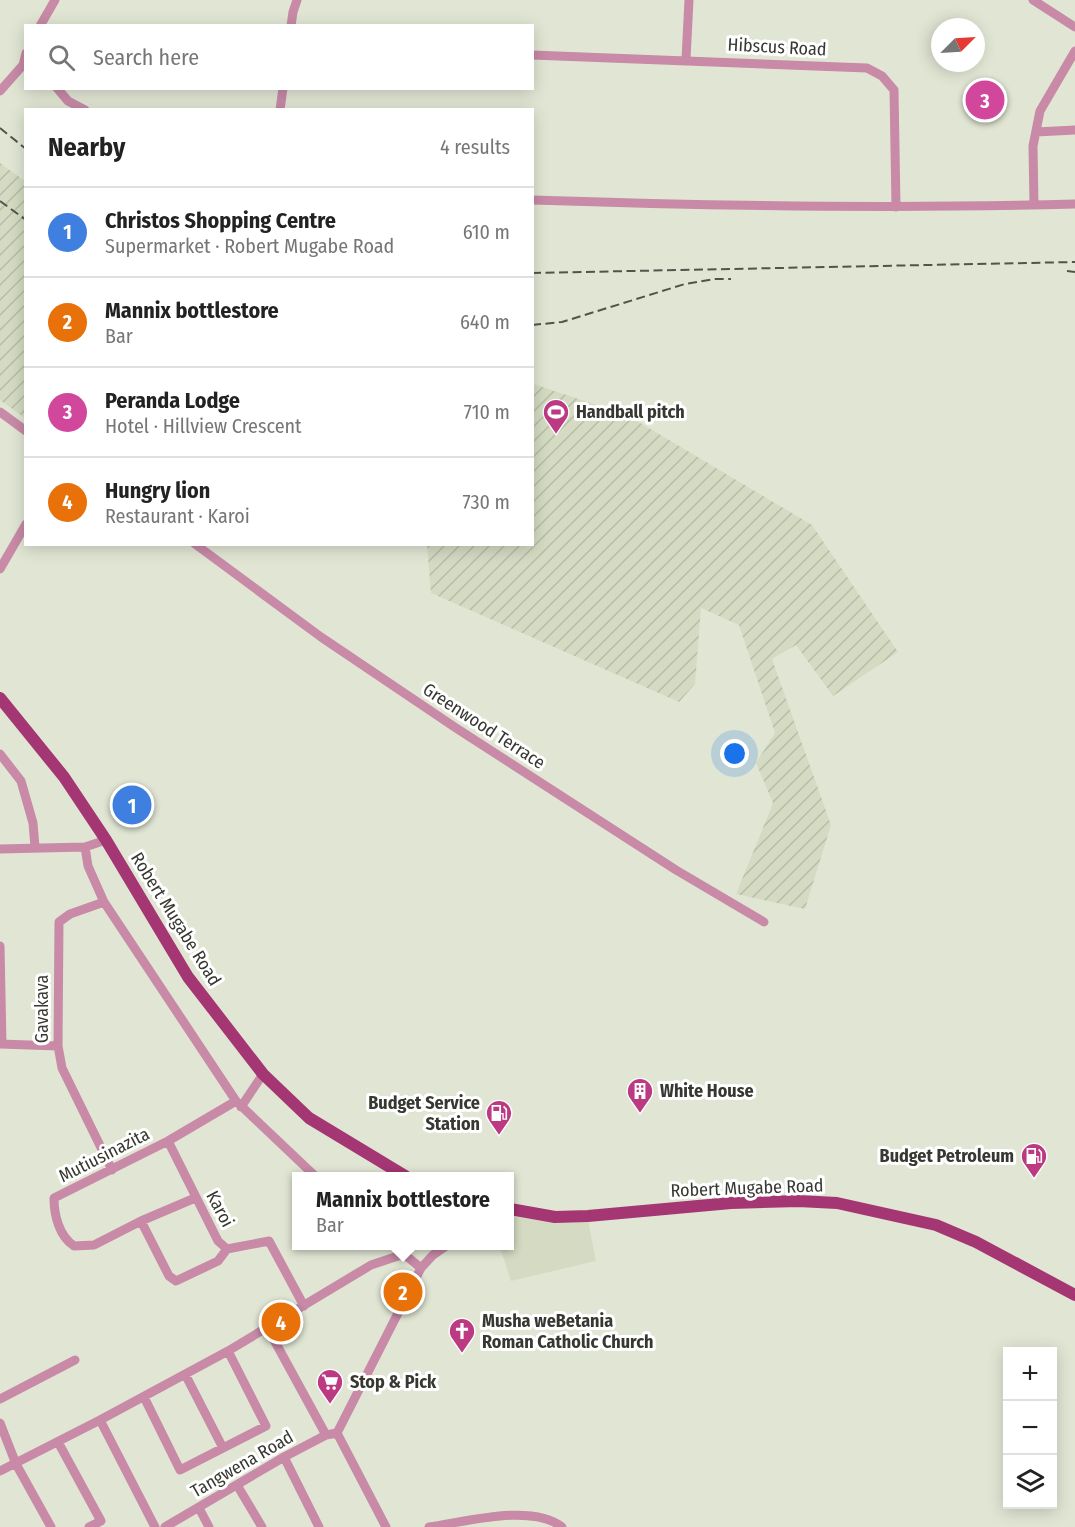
<!DOCTYPE html>
<html lang="en">
<head>
<meta charset="utf-8">
<style>
	:root { --surface:#fff; --page:#f2f2f2; --text:#222; --muted:#767676; --line:#e0e0e0; --accent:#bb3a82 }
	body { margin:0; font-family:"Fira Sans Condensed",sans-serif; background:var(--page); color:var(--text) }
	.controls { position:absolute; right:18px; bottom:18px; display:grid; overflow:hidden; border-radius:0px; box-shadow:0 3px 15px #0003 }
	.controls button { width:54px; height:54px; display:grid; place-items:center; padding:0; border:0; border-bottom:2px solid var(--line); background:var(--surface); color:var(--text); font:30px sans-serif }
	.compass { position:absolute; left:931px; top:18px; width:54px; height:54px; border-radius:50%; background:var(--surface); box-shadow:0 3px 15px #0003; rotate:66deg }
	.you { position:absolute; left:735px; top:754px; width:21px; height:21px; margin:-15px; border:4px solid #fff; border-radius:50%; background:#1a73e8; box-shadow:0 0 0 9px #1a73e833 }
	.badge { display:grid; place-items:center; width:39px; height:39px; border-radius:50%; background:var(--accent); color:#fff; font-size:20px; font-weight:700 }
	.pin { position:absolute; translate:-50% -50%; border:3px solid #fff; box-shadow:0 2px 6px #0006 }
	.popup { position:absolute; left:292px; top:1172px; width:222px; height:78px; box-sizing:border-box; display:grid; place-content:center; border-radius:0px; background:var(--surface); filter:drop-shadow(0 2px 4px #0005); font-size:20px; white-space:nowrap; color:var(--muted) }
	.popup b { font-size:22px; color:var(--text) }
	.popup::after { content:''; position:absolute; left:50%; top:100%; margin-left:-12px; border:12px solid transparent; border-top-color:var(--surface) }
	.list { margin:0; padding:0; list-style:none }
	h2 { display:flex; justify-content:space-between; align-items:center; height:78px; margin:0; padding:0 24px; font-size:26px }
	h2 small { font-size:20px; font-weight:400; color:var(--muted) }
	.list li { display:grid; grid-template-columns:39px 1fr auto; gap:18px; align-items:center; box-sizing:border-box; height:90px; padding:0 24px; border-top:2px solid var(--line) }
	.list b { display:block; font-size:22px; white-space:nowrap }
	.list p { margin:0; font-size:20px; white-space:nowrap; color:var(--muted) }
	.list em { font-size:20px; font-style:normal; color:var(--muted) }
	.icon { flex:none; width:33px; height:33px; fill:none; stroke:currentColor; stroke-width:2; stroke-linecap:round; stroke-linejoin:round }
	.map { position:relative; flex:none; width:1075px; height:1527px; overflow:hidden }
	.search { position:absolute; background:var(--surface); box-shadow:0 3px 15px #0003; left:24px; top:24px; width:510px; height:66px; display:flex; align-items:center; gap:15px; box-sizing:border-box; padding:0 21px; border-radius:0px; color:var(--muted); font-size:22px }
	.panel { position:absolute; background:var(--surface); box-shadow:0 3px 15px #0003; left:24px; top:108px; width:510px; height:438px; border-radius:0px }
	.map>svg:first-child { display:block }
	.built { fill:#d4dbc2 }
	.industrial { fill:url(#industrial-furrows) }
	.lines { fill:none; stroke-linecap:round; stroke-linejoin:round }
	.minor { stroke:#c88aa7; stroke-width:9 }
	.major { stroke:#a53674; stroke-width:12 }
	.rail { stroke:#52544b; stroke-width:2; stroke-dasharray:9 4.5; stroke-linecap:butt }
	.labels { text-anchor:middle; dominant-baseline:central; stroke-width:6; stroke-linejoin:round; paint-order:stroke }
	.street-label { font-size:18px; fill:#363831; stroke:#fff }
	.poi-label { font-size:18px; font-weight:bold; fill:#363831; stroke:#fff; text-anchor:start }
</style>
</head>
<body>
<div class="map">
<svg width="1075" height="1527" viewBox="0 0 1075 1527">
	<defs>
		<pattern id="industrial-furrows" width="10" height="10" patternUnits="userSpaceOnUse" patternTransform="scale(1.5)"><rect width="10" height="10" fill="#d4dbc2"/><path d="M-1 1l2-2M0 10L10 0M9 11l2-2" fill="none" stroke="#b7bda7"/></pattern>
	</defs>
	<rect width="100%" height="100%" fill="#e1e6d4"/>
	<path class="built" d="M510,1217L588,1220L596,1261L511,1281L501,1251L496,1246H510Z"/>
	<path class="industrial" d="M0,163L25,181V418L0,400Z
		M533,384L627,415L812,525L898,652L833,696L796,645L772,659L831,825L805,909L736,894L773,803L756,763L775,733L739,625L701,608L695,684L679,702L431,593L427,545L532,544Z"/>
	<g class="lines">
		<path class="minor" d="M1033,0L1075,27
			M40,26L55,0
			M291,26L293,12L297,0
			M532,55L867,68L882,76L894,90L896,207
			M686,59L689,0
			M57,88L68,101L85,110
			M0,91L23,65L26,53
			M280,110L283,88
			M1036,132L1075,130
			M532,200C713,206 894,209 1075,204
			M1034,205L1033,146L1040,111L1075,51
			M0,412L26,431
			M195,544L321,637L456,728L676,870L764,922
			M0,569L26,524
			M0,754L21,781L33,823L35,847
			M85,847L88,866L104,902L236,1101L315,1176
			M0,849L85,847L106,840
			M104,902L70,914L59,922L58,1046L62,1068L112,1170
			M0,946L2,1044
			M0,1044L58,1046
			M241,1107L263,1074
			M168,1141L218,1241L227,1249L269,1241L304,1306
			M195,1198L141,1221L94,1245L74,1246C59,1236 54,1215 54,1198L168,1141L236,1101
			M141,1221L169,1276L176,1281L218,1261L227,1249
			M267,1327L326,1435
			M185,1374L223,1448
			M144,1397L180,1470L266,1426L228,1351
			M0,1399L75,1360
			M100,1420L155,1527
			M0,1423L16,1464L51,1527
			M58,1442L101,1521L89,1527
			M284,1457L319,1527
			M0,1471L100,1420L228,1351L371,1265L404,1254L421,1268
			M237,1485L262,1527
			M199,1508L209,1527
			M165,1527L284,1457L326,1435L337,1433
			M386,1527L337,1433L421,1268L433,1255L446,1246
			M429,1527C465,1522 532,1503 562,1527"/>
		<path class="major" d="M0,698L64,777L106,840L188,977L263,1074L309,1118L405,1176
			M510,1209L555,1217L588,1216L731,1203L798,1201L837,1203L936,1225L976,1242L1075,1295"/>
		<path class="rail" d="M0,128L26,149
			M0,201L26,220
			M1067,271L1075,272
			M532,273L1075,262
			M532,325L562,322L685,284L715,279H731"/>
	</g>
	<defs>
		<g id="stadium-pin" transform="scale(1.35)"><path d="M0 17L-7.5 6A9.5 9.5 0 1 1 7.5 6Z" fill="#bb3a82" stroke="#fff"/><path d="M0-5a6.5 5 0 1 0 0 10a6.5 5 0 1 0 0-10ZM-3.5-1.8h7v3.6h-7Z" fill="#fff"/></g>
		<g id="building-pin" transform="scale(1.35)"><path d="M0 17L-7.5 6A9.5 9.5 0 1 1 7.5 6Z" fill="#bb3a82" stroke="#fff"/><path d="M-4-6H4V6H1V3H-1V6H-4ZM-2.5-4.3h1.7v1.8h-1.7ZM.8-4.3h1.7v1.8H.8ZM-2.5-1h1.7V.8h-1.7ZM.8-1h1.7V.8H.8Z" fill="#fff"/></g>
		<g id="fuel-pin" transform="scale(1.35)"><path d="M0 17L-7.5 6A9.5 9.5 0 1 1 7.5 6Z" fill="#bb3a82" stroke="#fff"/><path d="M-5.5-6h7V0h2V4h1.3V-2.5L3-4.5l.8-.8L6-3V5H2.5V1h-1V6h-7ZM-4.2-4.7v3.2H.2V-4.7Z" fill="#fff"/></g>
		<g id="church-pin" transform="scale(1.35)"><path d="M0 17L-7.5 6A9.5 9.5 0 1 1 7.5 6Z" fill="#bb3a82" stroke="#fff"/><path d="M-1.2-6h2.4v3.5h3.3v2.4h-3.3V6h-2.4V-.1h-3.3v-2.4h3.3Z" fill="#fff"/></g>
		<g id="supermarket-pin" transform="scale(1.35)"><path d="M0 17L-7.5 6A9.5 9.5 0 1 1 7.5 6Z" fill="#bb3a82" stroke="#fff"/><path d="M-6-5.5h2.5l.6 2H6L4.5 2H-2.5L-4.4-4H-6ZM-1.5 3.2a1.3 1.3 0 1 0 .1 0ZM3 3.2a1.3 1.3 0 1 0 .1 0Z" fill="#fff"/></g>
	</defs>
	<g fill-rule="evenodd">
		<use href="#stadium-pin" x="556" y="412"/>
		<use href="#building-pin" x="640" y="1091"/>
		<use href="#fuel-pin" x="499" y="1113"/>
		<use href="#fuel-pin" x="1034" y="1156"/>
		<use href="#church-pin" x="462" y="1331"/>
		<use href="#supermarket-pin" x="330" y="1382"/>
	</g>
	<g class="labels">
		<g class="street-label">
			<text transform="translate(777 47) rotate(3)">Hibscus Road</text>
			<text transform="translate(484 726) rotate(33)">Greenwood Terrace</text>
			<text transform="translate(176 919) rotate(58)">Robert Mugabe Road</text>
			<text transform="translate(42 1009) rotate(-90)">Gavakava</text>
			<text transform="translate(104 1155) rotate(-27)">Mutiusinazita</text>
			<text transform="translate(747 1188) rotate(-2)">Robert Mugabe Road</text>
			<text transform="translate(220 1209) rotate(62)">Karoi</text>
			<text transform="translate(242 1464) rotate(-30)">Tangwena Road</text>
		</g>
		<g class="poi-label">
			<text x="576" y="412">Handball pitch</text>
			<text x="660" y="1091">White House</text>
			<text x="480" y="1103" text-anchor="end">Budget Service<tspan x="480" dy="21">Station</tspan></text>
			<text x="1014" y="1156" text-anchor="end">Budget Petroleum</text>
			<text x="482" y="1321">Musha weBetania<tspan x="482" dy="21">Roman Catholic Church</tspan></text>
			<text x="350" y="1382">Stop &amp; Pick</text>
		</g>
	</g>
</svg>
<div class="controls">
<button>+</button>
<button>−</button>
<button><svg class="icon" aria-label="layers" viewBox="0 0 24 24"><path d="M12 4l9 5-9 5-9-5zM3 14l9 5 9-5"/></svg></button>
</div>
<svg class="compass" viewBox="-18 -18 36 36"><path d="M0-13l5 13h-10z" fill="#e53935"/><path d="M0 13l5-13h-10z" fill="#767676"/></svg>
<div class="you"></div>
<div class="pin badge" style="left:132px;top:805px;background:#3f7fe0">1</div>
<div class="pin badge" style="left:403px;top:1292px;background:#e8710a">2</div>
<div class="popup"><b>Mannix bottlestore</b>Bar</div>
<div class="pin badge" style="left:985px;top:100px;background:#d1479c">3</div>
<div class="pin badge" style="left:281px;top:1322px;background:#e8710a">4</div>
<div class="search"><svg class="icon" aria-label="search" viewBox="0 0 24 24"><circle cx="10" cy="10" r="6"/><path d="M15 15l6 6"/></svg>Search here</div>
<section class="panel">
<h2>Nearby<small>4 results</small></h2>
<ul class="list">
<li><span class="badge" style="background:#3f7fe0">1</span><div><b>Christos Shopping Centre</b><p>Supermarket · Robert Mugabe Road</p></div><em>610 m</em></li>
<li><span class="badge" style="background:#e8710a">2</span><div><b>Mannix bottlestore</b><p>Bar</p></div><em>640 m</em></li>
<li><span class="badge" style="background:#d1479c">3</span><div><b>Peranda Lodge</b><p>Hotel · Hillview Crescent</p></div><em>710 m</em></li>
<li><span class="badge" style="background:#e8710a">4</span><div><b>Hungry lion</b><p>Restaurant · Karoi</p></div><em>730 m</em></li>
</ul>
</section>
</div>
</body>
</html>
